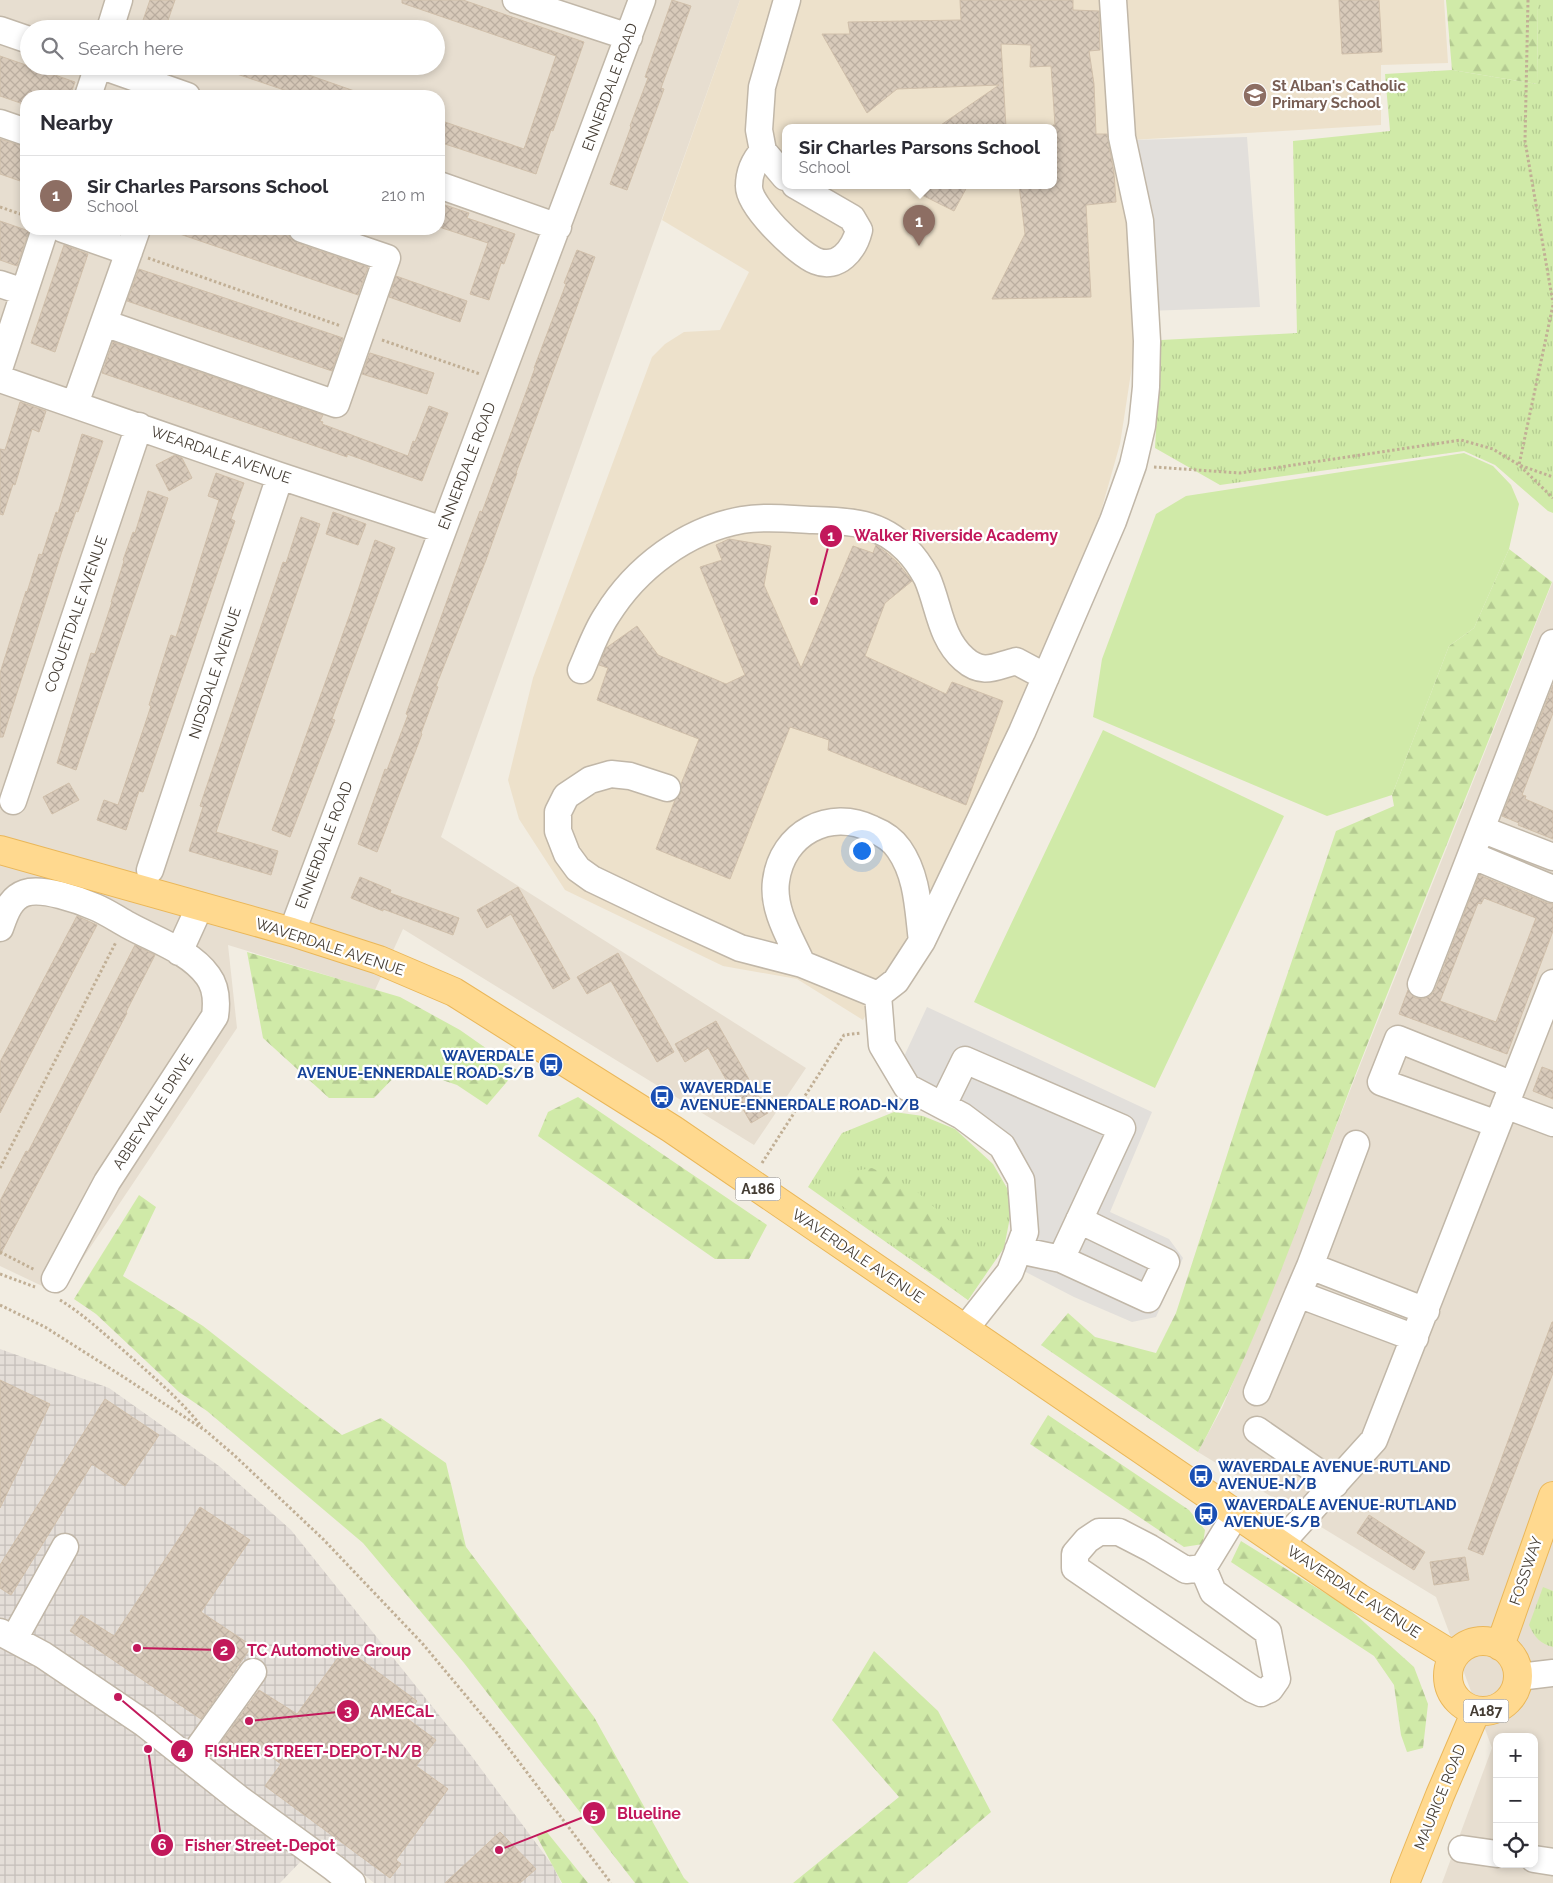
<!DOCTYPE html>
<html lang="en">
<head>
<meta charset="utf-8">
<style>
	:root { --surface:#fff; --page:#f2f2f3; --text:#2b2b33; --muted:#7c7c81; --line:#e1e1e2; --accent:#1a73e8 }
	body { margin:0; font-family:Raleway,sans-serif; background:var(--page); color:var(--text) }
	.controls { position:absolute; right:15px; bottom:15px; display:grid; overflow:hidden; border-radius:10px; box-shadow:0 2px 8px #0003 }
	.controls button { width:45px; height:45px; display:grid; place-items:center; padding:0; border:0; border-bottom:1px solid var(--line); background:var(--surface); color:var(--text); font:25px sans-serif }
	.you { position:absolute; left:861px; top:850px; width:18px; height:18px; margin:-12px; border:4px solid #fff; border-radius:50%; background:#1a73e8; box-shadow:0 0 0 8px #1a73e833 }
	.badge { display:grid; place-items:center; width:32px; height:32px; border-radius:50%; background:var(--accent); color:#fff; font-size:16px; font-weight:700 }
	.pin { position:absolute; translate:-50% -41px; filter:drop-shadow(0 1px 2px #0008) }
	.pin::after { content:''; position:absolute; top:26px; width:18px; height:15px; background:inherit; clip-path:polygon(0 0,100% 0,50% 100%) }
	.popup { position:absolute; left:782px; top:124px; width:275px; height:65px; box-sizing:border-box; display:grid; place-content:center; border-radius:10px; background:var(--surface); filter:drop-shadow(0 1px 4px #0005); font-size:16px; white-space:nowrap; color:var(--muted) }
	.popup b { font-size:19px; color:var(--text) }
	.popup::after { content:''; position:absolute; left:50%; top:100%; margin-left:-10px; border:10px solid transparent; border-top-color:var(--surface) }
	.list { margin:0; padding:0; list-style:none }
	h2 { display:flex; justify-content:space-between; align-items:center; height:65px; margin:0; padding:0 20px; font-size:21px }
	h2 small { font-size:16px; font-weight:400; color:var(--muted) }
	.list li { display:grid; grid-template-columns:32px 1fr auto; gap:15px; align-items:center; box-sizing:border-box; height:80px; padding:0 20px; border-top:1px solid var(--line) }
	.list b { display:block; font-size:19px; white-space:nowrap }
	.list p { margin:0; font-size:16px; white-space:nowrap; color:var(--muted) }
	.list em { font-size:16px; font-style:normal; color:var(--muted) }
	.icon { flex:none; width:28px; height:28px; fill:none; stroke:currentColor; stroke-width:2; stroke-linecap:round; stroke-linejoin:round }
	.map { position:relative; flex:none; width:1553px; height:1883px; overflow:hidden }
	.search { position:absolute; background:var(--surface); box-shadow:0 2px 8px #0003; left:20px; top:20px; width:425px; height:55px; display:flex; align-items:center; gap:12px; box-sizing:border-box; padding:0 18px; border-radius:28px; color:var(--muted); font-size:19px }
	.panel { position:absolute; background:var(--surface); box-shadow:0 2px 8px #0003; left:20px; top:90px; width:425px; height:145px; border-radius:20px }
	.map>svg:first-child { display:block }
	.residential { fill:#e7ded0; fill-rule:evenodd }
	.industrial { fill:url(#industrial-grid) }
	.education { fill:#ede1cb; fill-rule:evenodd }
	.grass { fill:url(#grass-tufts) }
	.forest { fill:url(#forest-firs) }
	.green { fill:#d0eaa8 }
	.parking { fill:#e2dfdb }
	.building { fill:url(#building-cross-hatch); stroke:#d0bfaa; fill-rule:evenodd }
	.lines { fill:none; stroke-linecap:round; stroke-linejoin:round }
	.minor-casing { stroke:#c1b7a8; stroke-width:29 }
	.major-casing { stroke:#eab759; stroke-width:30 }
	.path { stroke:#c1af95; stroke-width:3; stroke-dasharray:2.5 2.5; stroke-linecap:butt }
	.minor { stroke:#fff; stroke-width:26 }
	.major { stroke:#ffd98f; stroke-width:28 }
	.labels { text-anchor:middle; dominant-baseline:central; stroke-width:4.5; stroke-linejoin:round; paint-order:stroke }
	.shield { fill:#fff; stroke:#7c7670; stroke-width:1 }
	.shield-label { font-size:14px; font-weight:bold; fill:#443c33 }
	.education-label { font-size:15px; font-weight:bold; fill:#785e54; stroke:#fff; text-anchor:start }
	.street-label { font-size:15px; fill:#443c33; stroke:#fff }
	.transit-label { font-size:15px; font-weight:bold; fill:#164399; stroke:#fff; text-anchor:start }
	.leader { fill:none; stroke:#c2185b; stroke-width:2 }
	.callout-dot { fill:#c2185b; stroke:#fff; stroke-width:2 }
	.mark-label { font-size:15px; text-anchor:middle; font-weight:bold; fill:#fff }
	.callout-label { font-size:16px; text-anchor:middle; font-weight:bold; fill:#c2185b; stroke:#fff; stroke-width:4.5; stroke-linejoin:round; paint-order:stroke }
</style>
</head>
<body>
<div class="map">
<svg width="1553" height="1883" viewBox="0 0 1553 1883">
	<defs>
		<pattern id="industrial-grid" width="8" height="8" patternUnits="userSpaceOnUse" patternTransform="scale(1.25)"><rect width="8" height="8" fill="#e4ded8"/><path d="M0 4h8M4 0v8" fill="none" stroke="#c5bfba"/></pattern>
		<pattern id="grass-tufts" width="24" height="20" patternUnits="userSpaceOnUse" patternTransform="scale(1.25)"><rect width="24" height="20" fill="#d0eaa8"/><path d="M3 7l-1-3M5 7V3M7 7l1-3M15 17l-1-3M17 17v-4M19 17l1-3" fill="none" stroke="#b4ca91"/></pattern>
		<pattern id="forest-firs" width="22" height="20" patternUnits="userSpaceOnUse" patternTransform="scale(1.25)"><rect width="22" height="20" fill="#d0eaa8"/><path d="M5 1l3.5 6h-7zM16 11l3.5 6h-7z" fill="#b4ca91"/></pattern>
		<pattern id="building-cross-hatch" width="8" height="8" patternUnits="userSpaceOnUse" patternTransform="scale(1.25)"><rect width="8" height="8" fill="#d8caba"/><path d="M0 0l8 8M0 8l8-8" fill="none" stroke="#bbaea0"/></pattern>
	</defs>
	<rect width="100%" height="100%" fill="#f2ede2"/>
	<path class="residential" d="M0,0H740L441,837L806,1068L754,1145L403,929L375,990L228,945L237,1028L59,1294L0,1266ZM29,29H436V66H29ZM26,96H439V229H26Z
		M1553,581V1883H1442L1492,1748L1436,1597L1198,1452L1222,1408L1266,1306L1353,1083ZM1497,1737H1534V1864H1497Z"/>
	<path class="industrial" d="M0,1349L109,1388L219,1466L291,1530L467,1750L553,1866L561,1883H374L322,1839L280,1883H0Z"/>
	<path class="education" d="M740,0H1122L1137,334L1120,444L1094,536L1040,666L929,905L863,1020L797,979L723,966L565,890L519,819L508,780L533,678L652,357L665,344L684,332L720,330L749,272L662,220ZM785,127H1053V185H785Z
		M1123,0H1444L1448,63L1381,65V125L1131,140Z"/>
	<path class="grass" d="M1538,0H1553V513L1548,511L1495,465L1464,451L1220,485L1155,448L1161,340L1297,333L1293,141L1390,131L1385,74L1452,70L1537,84Z
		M894,1112L923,1116L955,1129L993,1164L1007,1188L1012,1207L1004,1248L968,1300L808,1187L842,1133Z
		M1543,1587L1553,1591V1647C1541,1644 1534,1637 1529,1625Z"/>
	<path class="forest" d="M1446,0H1538L1537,84L1452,70Z
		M1509,549L1552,582C1485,750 1417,917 1351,1086C1304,1209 1261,1336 1198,1452L1041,1345L1068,1313L1095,1337L1156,1353L1176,1313L1248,1090L1336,831L1394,806L1392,795L1449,646L1474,628Z
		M247,952L400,997L460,1030L517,1070L487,1105L457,1085L404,1067L374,1098H329L263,1038Z
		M578,1097L767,1225L749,1259H715L538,1136L548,1112Z
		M872,1168L914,1189L994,1261L968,1300L837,1202L842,1173Z
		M139,1195L156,1207L123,1276L203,1326L342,1435L381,1418L446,1463L466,1547L594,1717L684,1878L689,1883H635L464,1663L363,1543L207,1411L179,1392L96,1314L74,1299Z
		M1048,1415L1189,1510L1205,1530L1203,1544L1184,1547L1030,1444Z
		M1241,1541L1346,1606L1414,1667L1428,1704L1423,1748L1407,1752L1401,1735L1394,1685L1374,1656L1231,1562Z
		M874,1651L938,1711L991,1812L907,1883H793L899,1797L832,1720Z
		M546,1831L588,1883H562L536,1835Z"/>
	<path class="green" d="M1464,453L1493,466L1511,485L1519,504L1509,549L1474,628L1449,646L1392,795L1327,816L1093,717L1102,659L1156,514L1186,496Z
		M1103,730L1284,816L1155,1088L974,1002Z"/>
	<path class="parking" d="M1247,137L1260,307L1146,311L1131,140Z
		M927,1007L1152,1112L1110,1212L1169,1239L1183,1258L1156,1317L1132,1322L1074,1297L1020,1269L1010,1144L912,1084L901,1063Z"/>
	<path class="building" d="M150,0H175L165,29H140Z
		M402,0H463L584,42L553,131L551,130L536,174L439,142V120L524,149L556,56L402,3Z
		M672,0L691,6L661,88L664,89L627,190L610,184L631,127L630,126L648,78L645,77Z
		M960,0H1073V10L1099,11L1100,50L1089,51L1094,84L1096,134H1107L1114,173L1116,202L1086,205L1091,297L992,299L1025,234L1019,185H1053V125H1055L1051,66L1030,67L1031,45L1001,44L1006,127H938L999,85L897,89L867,113L822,34H850L848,22L961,20Z
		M1339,0H1379L1382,52L1342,54Z
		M0,56L75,82L70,96H26V105L0,96Z
		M222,66H283L363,94V96H302L222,69Z
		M0,139L26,147V183L0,174Z
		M902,185H968L954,211Z
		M439,203L469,213L467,218L515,234L504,264L501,263L489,300L470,294L488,243L439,227Z
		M0,221L29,231L17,266L0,260Z
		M172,229H282L287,231L290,238L297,243L368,267L358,295L171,231Z
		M64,245L88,254L55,352L31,343Z
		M577,250L595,257L516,473H517L486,560L436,686L438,687L421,733L422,734L377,852L358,844L385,769L387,770L408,715L406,714L469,540L480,511L482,512L503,455L535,368H534L566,284L564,283Z
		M139,269L343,338L332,371L127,301Z
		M396,276L467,301L460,322L389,297Z
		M113,342L323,415L320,421L323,422L322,424L408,456L413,441L415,442L429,406L448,413L422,481L347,454V457L102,373Z
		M370,353L434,373L427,394L362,374Z
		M20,402L46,411L39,432L32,429L15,485L13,484L3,515L0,514V449L5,450Z
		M82,434L103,441L78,512L76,511L61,554L3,737H0V673L26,591L27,592L39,554L42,555L56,512L58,513Z
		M175,455L182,458L192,478L169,491L156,465Z
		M216,473L244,483L231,519L235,521L143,792L139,791L126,830L97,820L104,800L118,805L151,706L149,705L171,635L176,637L219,500L208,496Z
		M148,491L168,498L76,770L57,763L91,653L95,654L112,602H111L124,561L123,560L133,532L135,533Z
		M333,512L366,524L358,545L326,534Z
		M301,517L320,524L216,832L278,851L271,875L189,851L203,807L200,806L240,688L283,562L286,563Z
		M729,539L771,546L764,585L801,668L853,546L873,553L876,545L887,553L898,563L912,581L885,603L865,656L946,694L952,682L1003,701L966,805L828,750L829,740L790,727L730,879L656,849L675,800L681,793V784L699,739L597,700L608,668L599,665L606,648L637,626L658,655L726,684L745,675L700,567L722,560L716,545Z
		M375,540L395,548L332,719L335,720L290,837L272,830L350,614Z
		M1553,685V713L1522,795L1526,796L1525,799L1553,811V839L1518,825L1519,823L1502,816Z
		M69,783L79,800L52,814L43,797Z
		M1479,875L1547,903L1553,904V931L1507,1054L1399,1014L1408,990L1415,998L1423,999L1430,996L1435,990ZM1484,898L1536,918L1496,1022L1440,1001L1478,903L1481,904Z
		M360,877L391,890L390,893L459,918L453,935L383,909V911L351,898Z
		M518,887L570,979L553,989L511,914L487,928L477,910Z
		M77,916L97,925L0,1113V1062Z
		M135,945L155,955L126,1012L127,1013L0,1255V1201L26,1151L28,1152Z
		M618,953L674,1052L657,1062L611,981L587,994L577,977Z
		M716,1021L768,1113L751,1123L708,1048L685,1062L675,1044Z
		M1542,1067L1553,1071V1099L1533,1091Z
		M1552,1322H1553V1373L1483,1555L1468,1549Z
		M0,1380L50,1404L0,1508Z
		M105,1399L159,1435L125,1486L92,1464L11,1595L0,1588V1565Z
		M200,1507L250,1540L201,1612L252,1646L201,1719L70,1631L81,1615L114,1636Z
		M1369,1515L1425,1552L1414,1570L1357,1533Z
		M1465,1557L1469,1580L1434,1585L1430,1562Z
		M345,1648L417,1701L405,1717L436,1740L416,1766L448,1789L396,1860L401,1864L390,1878L265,1786L281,1764L250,1741L240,1757L220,1744L259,1690L297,1714Z
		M500,1832L536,1869L520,1883H445Z"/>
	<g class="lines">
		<g class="minor-casing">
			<path id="minor" d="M516,0L629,37
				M110,29L119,0
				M0,30L29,40
				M102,66L187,96
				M88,96L98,66
				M0,123L26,132
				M763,151C754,161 749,172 749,186C748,206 798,254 816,261C838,270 854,250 859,230L852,218L795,185
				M785,177L763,151L759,130L762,87L787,0
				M439,185L558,227
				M63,229L129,252
				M0,284L24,292
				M104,323L336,404L387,258L302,229
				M0,366L45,229
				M0,379L280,476L443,530
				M75,404L137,229
				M581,670C589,652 596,631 607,615C636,568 686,530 742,520C765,516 790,519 813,520C850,521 880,522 907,550C914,557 922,569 927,578C939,605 940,638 964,659C983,676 996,666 1016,661L1046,677
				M667,788L630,776L611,774L590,780L566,796L558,812V831L567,854L578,869L592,879L661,912L740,948L802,964
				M13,801L139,426
				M1481,829L1553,643
				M1553,857L1481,829L1471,855L1553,889
				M150,870L280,476
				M0,928C5,914 10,898 25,893C42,887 79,900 95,907C107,912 117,919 128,925C155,940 190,951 208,976C217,988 217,1002 215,1016L107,1182L55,1279
				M292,932L642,0
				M179,952L200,906
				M1421,984L1471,855
				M878,995L802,964C791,939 772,910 776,881C782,833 830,808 872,829C882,833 893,840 899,849C918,876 918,910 922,941
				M943,1105L965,1060L1122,1128L1061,1259L1018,1250
				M1505,1105L1553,1123
				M1497,1124L1381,1082L1398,1039L1513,1085
				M1061,1259L1148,1299L1166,1262L1079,1220
				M1310,1266L1356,1144
				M965,1329L1010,1272L1025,1232L1021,1180L1002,1146L962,1116L907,1087L882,1045L878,995L896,981L922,941L1022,732L1113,521L1133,465L1142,426L1146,387L1147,341L1140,221L1122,137L1113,0
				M1415,1338L1298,1294L1310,1266L1426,1311
				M1257,1392L1298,1294
				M1257,1430L1335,1484
				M1280,1544L1374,1440L1553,983
				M1203,1568L1186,1570L1150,1548L1119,1532H1099L1087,1540L1075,1554V1568L1252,1689L1261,1693L1270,1689L1277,1679L1268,1632L1213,1592L1203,1568L1236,1514
				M0,1632L43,1655L145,1724L238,1798L334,1868L352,1883
				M14,1639L65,1547
				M1518,1677L1553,1673
				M190,1760L253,1672
				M1462,1849L1497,1854
				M1534,1859L1553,1862"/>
		</g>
		<g class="major-casing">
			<path id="major" d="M0,850L292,932L379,960L454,992L672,1129L1359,1598L1454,1656
				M1448 1676a35 35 0 1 1 70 0a35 35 0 1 1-70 0Z
				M1500,1646L1553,1496
				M1405,1883L1440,1795L1476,1711"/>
		</g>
		<path class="path" d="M1528,0L1525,141L1553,303
			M0,207L26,216
			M148,258L341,326
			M1553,305L1519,465L1553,498
			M382,340L480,374
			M1154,467L1240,473L1461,440L1493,449L1519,465L1553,477
			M762,1163L844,1035L861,1033
			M0,1168L116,942
			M0,1252L35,1270
			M0,1274L35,1287
			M60,1300C83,1314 102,1332 123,1350C150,1374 179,1398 202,1427
			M0,1305L45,1327L122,1376L206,1431L234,1455L323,1539L422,1643L497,1733L611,1883"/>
		<use href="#minor" class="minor"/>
		<use href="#major" class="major"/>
	</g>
	<defs>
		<g id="school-disc" transform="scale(1.25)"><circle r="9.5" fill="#8d6e63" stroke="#fff"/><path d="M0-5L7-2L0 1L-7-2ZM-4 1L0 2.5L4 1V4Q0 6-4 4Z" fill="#fff"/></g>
		<g id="bus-disc" transform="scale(1.25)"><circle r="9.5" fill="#1a4fb4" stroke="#fff"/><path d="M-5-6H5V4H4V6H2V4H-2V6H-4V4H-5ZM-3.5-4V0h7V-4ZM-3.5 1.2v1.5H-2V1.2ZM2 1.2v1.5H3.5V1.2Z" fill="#fff"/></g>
	</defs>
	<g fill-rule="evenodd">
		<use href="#school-disc" x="1255" y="95"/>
		<use href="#bus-disc" x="551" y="1065"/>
		<use href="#bus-disc" x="662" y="1097"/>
		<use href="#bus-disc" x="1201" y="1476"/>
		<use href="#bus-disc" x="1206" y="1514"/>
	</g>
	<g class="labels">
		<g class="shield">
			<rect x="735.5" y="1177.5" width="45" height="23" rx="4"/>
			<rect x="1463.5" y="1699.5" width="45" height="23" rx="4"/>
		</g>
		<g class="shield-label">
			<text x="758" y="1189">A186</text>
			<text x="1486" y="1711">A187</text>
		</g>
		<g class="education-label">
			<text x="1272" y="86">St Alban's Catholic<tspan x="1272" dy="17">Primary School</tspan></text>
		</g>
		<g class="street-label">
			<text transform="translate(610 87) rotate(-70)">ENNERDALE ROAD</text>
			<text transform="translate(221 455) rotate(19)">WEARDALE AVENUE</text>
			<text transform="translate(467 466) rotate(-69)">ENNERDALE ROAD</text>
			<text transform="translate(76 614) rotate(-71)">COQUETDALE AVENUE</text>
			<text transform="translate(215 673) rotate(-72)">NIDSDALE AVENUE</text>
			<text transform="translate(324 845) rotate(-69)">ENNERDALE ROAD</text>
			<text transform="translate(330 947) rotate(18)">WAVERDALE AVENUE</text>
			<text transform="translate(153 1112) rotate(-57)">ABBEYVALE DRIVE</text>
			<text transform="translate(858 1256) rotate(34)">WAVERDALE AVENUE</text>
			<text transform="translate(1526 1571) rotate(-71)">FOSSWAY</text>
			<text transform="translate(1354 1592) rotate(33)">WAVERDALE AVENUE</text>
			<text transform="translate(1440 1797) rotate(-68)">MAURICE ROAD</text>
		</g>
		<g class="transit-label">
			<text x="534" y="1056" text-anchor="end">WAVERDALE<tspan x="534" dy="17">AVENUE-ENNERDALE ROAD-S/B</tspan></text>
			<text x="680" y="1088">WAVERDALE<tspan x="680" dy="17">AVENUE-ENNERDALE ROAD-N/B</tspan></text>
			<text x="1218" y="1467">WAVERDALE AVENUE-RUTLAND<tspan x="1218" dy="17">AVENUE-N/B</tspan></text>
			<text x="1224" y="1505">WAVERDALE AVENUE-RUTLAND<tspan x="1224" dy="17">AVENUE-S/B</tspan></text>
		</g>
	</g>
	<path class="leader" d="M814 601L831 536M137 1648L224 1650M249 1721L348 1711M118 1697L182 1751M499 1850L594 1813M148 1749L162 1845"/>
	<g class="callout-dot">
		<circle cx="814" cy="601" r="5"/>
		<circle cx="137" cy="1648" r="5"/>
		<circle cx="249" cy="1721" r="5"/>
		<circle cx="118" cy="1697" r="5"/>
		<circle cx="499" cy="1850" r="5"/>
		<circle cx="148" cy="1749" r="5"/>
		<circle cx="831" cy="536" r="12"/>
		<circle cx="224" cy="1650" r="12"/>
		<circle cx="348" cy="1711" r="12"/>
		<circle cx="182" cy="1751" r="12"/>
		<circle cx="594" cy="1813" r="12"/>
		<circle cx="162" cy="1845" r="12"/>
	</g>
	<g class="mark-label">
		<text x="831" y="541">1</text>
		<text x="224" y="1655">2</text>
		<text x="348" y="1716">3</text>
		<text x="182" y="1756">4</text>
		<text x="594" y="1819">5</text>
		<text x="162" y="1850">6</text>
	</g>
	<g class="callout-label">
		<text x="956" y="541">Walker Riverside Academy</text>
		<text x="329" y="1656">TC Automotive Group</text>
		<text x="402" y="1717">AMECaL</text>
		<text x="313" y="1757">FISHER STREET-DEPOT-N/B</text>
		<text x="649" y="1819">Blueline</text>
		<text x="260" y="1851">Fisher Street-Depot</text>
	</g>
</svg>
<div class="controls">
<button>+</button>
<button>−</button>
<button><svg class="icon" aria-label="locate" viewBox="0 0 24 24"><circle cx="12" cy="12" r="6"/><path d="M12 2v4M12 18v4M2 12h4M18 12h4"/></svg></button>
</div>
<div class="you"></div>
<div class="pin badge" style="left:919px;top:246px;background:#8d6e63">1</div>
<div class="popup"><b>Sir Charles Parsons School</b>School</div>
<div class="search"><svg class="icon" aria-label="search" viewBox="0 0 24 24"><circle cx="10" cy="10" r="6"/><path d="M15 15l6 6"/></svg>Search here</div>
<section class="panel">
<h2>Nearby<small></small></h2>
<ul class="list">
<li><span class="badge" style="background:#8d6e63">1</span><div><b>Sir Charles Parsons School</b><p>School</p></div><em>210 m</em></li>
</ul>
</section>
</div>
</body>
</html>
